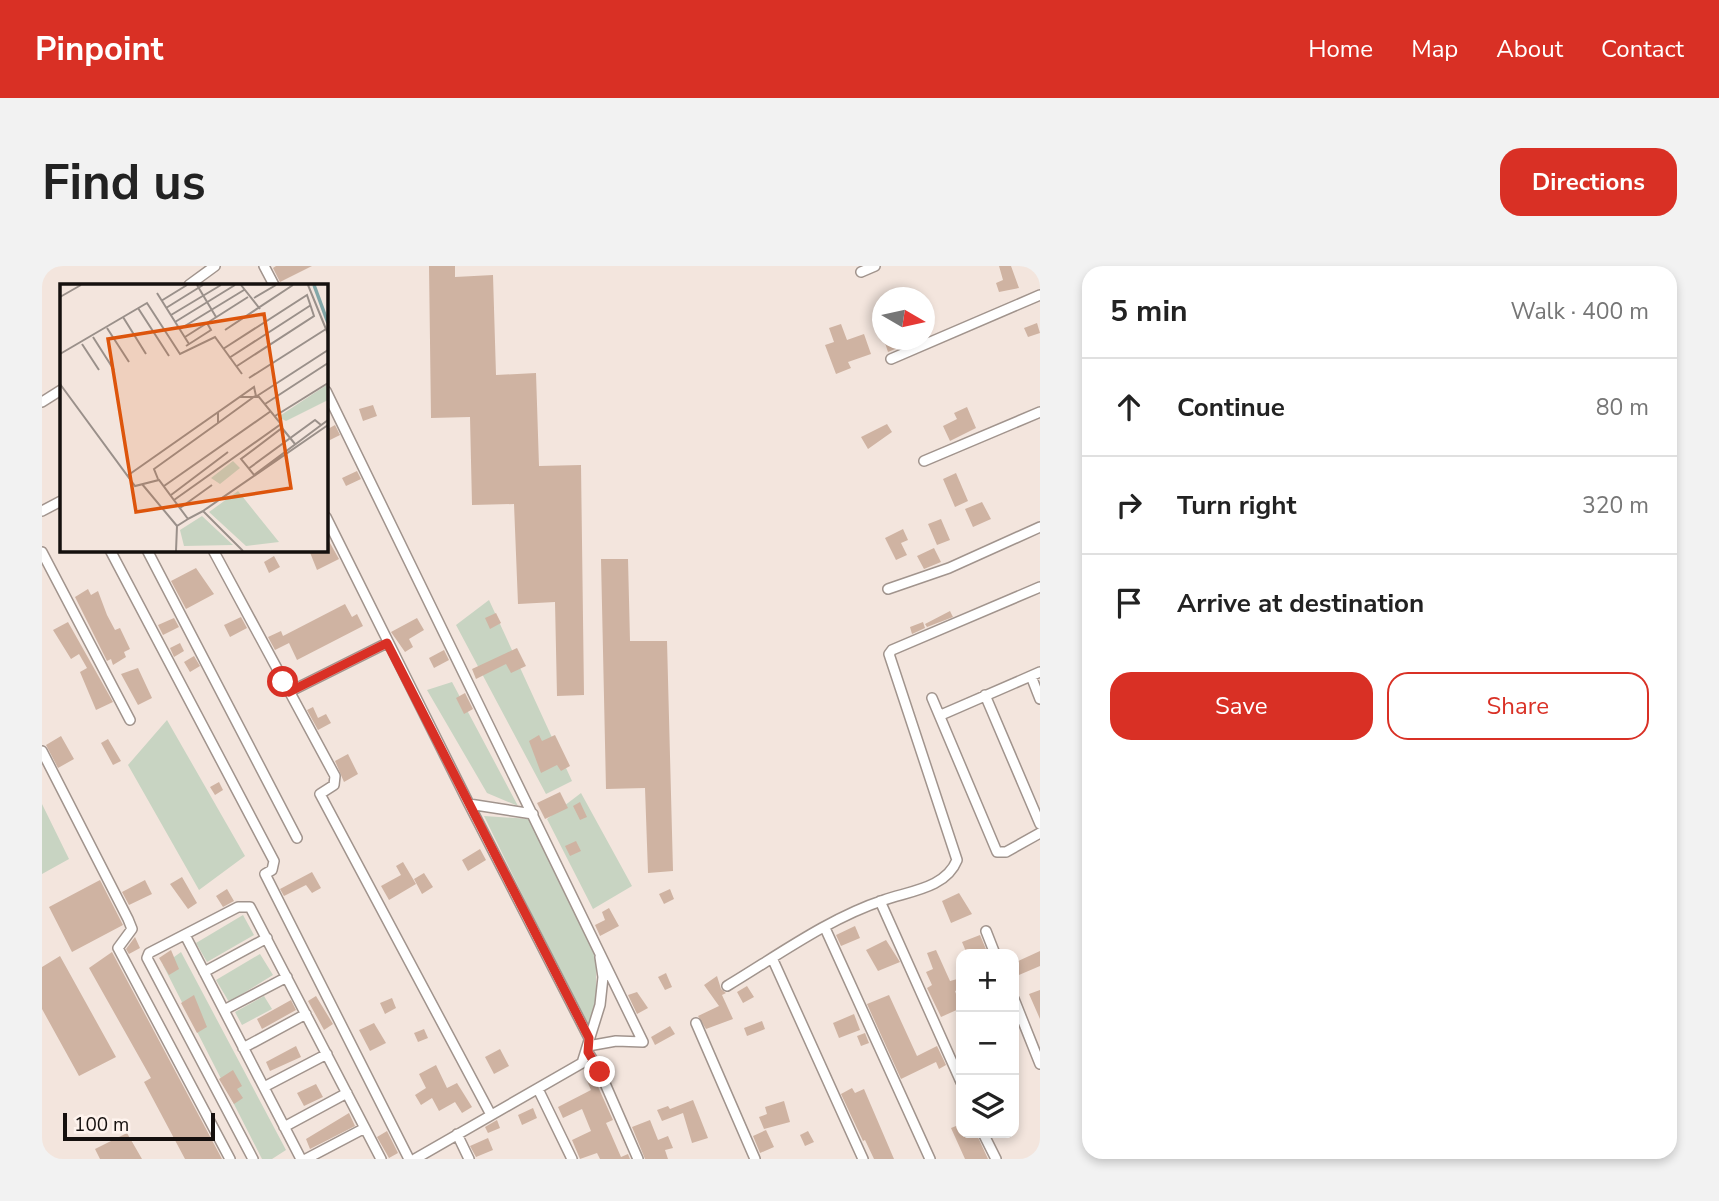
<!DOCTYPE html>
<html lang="en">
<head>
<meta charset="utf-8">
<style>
	:root { --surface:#fff; --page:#f2f2f2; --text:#222; --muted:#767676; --line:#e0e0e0; --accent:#d93025 }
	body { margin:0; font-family:"Nunito Sans",sans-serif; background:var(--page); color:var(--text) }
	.controls { position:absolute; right:21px; bottom:21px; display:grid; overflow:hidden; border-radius:14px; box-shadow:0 4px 10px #0003 }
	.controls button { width:63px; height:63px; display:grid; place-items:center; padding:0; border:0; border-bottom:2px solid var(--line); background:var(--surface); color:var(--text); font:35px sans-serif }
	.compass { position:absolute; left:830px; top:21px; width:63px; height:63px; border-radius:50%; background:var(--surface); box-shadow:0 4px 10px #0003; rotate:99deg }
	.scale { position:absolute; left:21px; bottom:18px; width:152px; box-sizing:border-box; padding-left:7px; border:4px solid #15100e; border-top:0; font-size:19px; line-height:24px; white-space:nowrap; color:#15100e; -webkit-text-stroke:5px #fef3ed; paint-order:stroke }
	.stop { position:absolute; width:21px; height:21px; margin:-16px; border:5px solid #d93025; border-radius:50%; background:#fff }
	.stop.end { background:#d93025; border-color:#fff; box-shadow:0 2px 7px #0008 }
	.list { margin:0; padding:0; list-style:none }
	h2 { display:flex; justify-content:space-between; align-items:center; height:91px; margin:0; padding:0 28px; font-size:30px }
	h2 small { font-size:23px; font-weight:400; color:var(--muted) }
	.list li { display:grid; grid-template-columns:46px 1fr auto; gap:21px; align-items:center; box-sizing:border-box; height:98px; padding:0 28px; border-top:2px solid var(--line) }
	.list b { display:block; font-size:26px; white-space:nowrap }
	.list em { font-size:23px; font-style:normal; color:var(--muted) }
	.actions { display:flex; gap:14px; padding:21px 28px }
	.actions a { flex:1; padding:16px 0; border:2px solid var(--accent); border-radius:21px; text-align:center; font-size:24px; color:var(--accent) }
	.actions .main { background:var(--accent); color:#fff }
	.icon { flex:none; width:38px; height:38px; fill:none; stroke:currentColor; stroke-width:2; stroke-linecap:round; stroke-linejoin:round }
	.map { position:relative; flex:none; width:998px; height:893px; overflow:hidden; border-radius:21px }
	header { display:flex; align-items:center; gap:42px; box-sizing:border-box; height:98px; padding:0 35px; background:var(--accent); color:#fff }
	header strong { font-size:33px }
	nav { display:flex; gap:38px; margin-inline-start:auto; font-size:24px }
	.intro { display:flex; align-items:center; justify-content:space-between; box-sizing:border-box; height:168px; padding:0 42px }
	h1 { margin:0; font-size:49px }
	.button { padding:18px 32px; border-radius:21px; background:var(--accent); color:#fff; font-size:24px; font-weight:700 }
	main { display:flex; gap:42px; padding:0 42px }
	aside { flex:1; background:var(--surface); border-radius:21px; box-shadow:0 4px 10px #0003 }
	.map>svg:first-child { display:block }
	.green { fill:#c8d4c2 }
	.building { fill:#cfb3a2 }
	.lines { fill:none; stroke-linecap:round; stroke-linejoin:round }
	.minor-casing { stroke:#a1948d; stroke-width:12 }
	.minor { stroke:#fff; stroke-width:9 }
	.route { stroke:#d93025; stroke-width:9 }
	.inset-river { fill:none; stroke:#82a7a8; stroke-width:3.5 }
	.inset-road { fill:none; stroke:#9a908a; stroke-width:2 }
	.view { fill:#dd550c; fill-opacity:0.15; stroke:#dd550c; stroke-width:3.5 }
	.inset-edge { fill:none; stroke:#15100e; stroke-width:3.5 }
</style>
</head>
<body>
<header>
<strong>Pinpoint</strong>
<nav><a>Home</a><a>Map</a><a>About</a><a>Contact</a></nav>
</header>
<div class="intro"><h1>Find us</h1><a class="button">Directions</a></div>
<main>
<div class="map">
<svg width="998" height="893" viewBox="0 0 998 893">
	<rect width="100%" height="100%" fill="#f3e5dd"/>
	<path class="green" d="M447,334L530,515L504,528L414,359Z
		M410,416L476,540L445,527L385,424Z
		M125,454L203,590L157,624L86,499Z
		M539,527L590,620L551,643L505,553Z
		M0,538L27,593L0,608Z
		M442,550L490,553L554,685V738L547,765Z
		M201,649L212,669L165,696L154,677Z
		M139,686L244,884L230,893H220L121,699Z
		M218,688L231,709L187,736L174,714Z
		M222,730L230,743L200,759L193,746Z"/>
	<path class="building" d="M234,0H270L238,16L231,2Z
		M387,0H413V11L451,9L454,109L494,107L497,200L539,199L542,429L515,430L513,336L476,338L472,238L430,239L428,151L389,152Z
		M957,0H969L977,22L957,26L954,17L961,14Z
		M995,57L998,67L986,71L982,62Z
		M799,58L805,74L822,68L829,88L806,96L809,102L794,108L783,79L792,76L787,62Z
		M842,74H875L846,86Z
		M331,139L335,150L321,155L317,143Z
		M925,141L934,162L908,175L901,160L915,153L912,147Z
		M845,158L850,166L826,183L819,171Z
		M293,159L298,169L284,176V164Z
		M315,205L319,213L304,220L300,212Z
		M914,207L926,235L913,241L901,213Z
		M940,236L949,253L931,261L923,243Z
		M899,253L908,274L895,279L886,258Z
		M861,263L866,274L859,277L865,289L854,294L843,272Z
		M284,270L297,293L275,304L267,284H284Z
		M892,282L899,296L882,303L875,290Z
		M232,290L238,301L227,307L222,296Z
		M559,293H586L588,375H625L631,605L606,607L603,522L564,523Z
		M154,302L172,328L144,343L129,315Z
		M46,323L49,329L56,325L65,349L73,364L78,362L88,383L82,386L84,391L71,399L69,393L65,395L33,331Z
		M303,338L310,351L315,348L321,360L255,394L247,377L233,384L226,371L239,365L241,370Z
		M908,345L911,351L885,361L883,358Z
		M454,347L459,357L448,363L443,352Z
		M199,351L205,362L188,371L182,359Z
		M132,352L137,361L121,369L116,359Z
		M375,352L382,364L367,373L371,381L363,386L349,366Z
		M26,356L71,436L54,444L38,406L45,402L37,388L29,393L11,364Z
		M881,356L883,362L870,368L868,361Z
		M138,377L142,385L132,391L128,382Z
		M475,382L484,400L469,407L464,398L434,413L430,403Z
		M402,384L407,394L392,402L387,392Z
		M152,390L158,400L148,406L142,396Z
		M96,402L110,432L96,439L79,408Z
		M423,427L431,443L422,448L414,432Z
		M271,441L276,452L284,448L289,457L276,464L265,444Z
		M497,469L500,475L513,469L528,500L519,505L515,499L499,507L487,475Z
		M19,470L32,493L16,502L4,479Z
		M66,473L79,495L71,499L59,477Z
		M306,488L316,508L302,516L293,495Z
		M177,516L181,524L173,529L168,521Z
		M518,526L526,542L503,553L495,537Z
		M538,536L545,551L538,554L531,540Z
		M534,575L539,585L528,590L523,580Z
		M438,583L444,594L426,605L420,594Z
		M361,596L374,618L347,634L339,620L359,609L354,600Z
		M270,606L279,622L270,627L264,619L242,630L238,623Z
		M382,607L391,621L380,628L372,613Z
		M140,611L155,637L146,643L128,618Z
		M58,614L81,659L30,686L7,641Z
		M103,614L110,628L87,639L80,626Z
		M185,623L192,635L181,641L174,630Z
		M628,623L632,633L622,638L617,628Z
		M917,627L930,648L909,657L900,635Z
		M567,642L577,660L558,670L553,659L563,654L560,646Z
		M813,660L818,672L799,680L794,669Z
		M938,669L946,688H925L920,676Z
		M93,671L98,682L87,688L84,683Z
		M844,674L858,696L836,705L824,684Z
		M129,684L137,703L127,709L117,692Z
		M894,684L908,715L919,712V723L913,725L919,742L899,751L885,722L890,719L884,706L891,703L885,687Z
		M998,685V700L972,711V697Z
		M70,686L180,893H143L102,816L109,812L47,702Z
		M18,690L74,791L37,810L0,743V701Z
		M624,707L630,721L623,724L616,711Z
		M675,710L679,723L684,727L680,729L691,753L664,763L656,750L677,740L662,719Z
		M705,720L712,731L701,737L695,726Z
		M998,724V753L987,728Z
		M595,726L606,742L595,748L586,729Z
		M152,729L165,761L155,767L139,737Z
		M847,729L875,790L895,780L904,799L897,803L894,796L859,813L825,738Z
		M274,730L291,758L282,764L266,735Z
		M350,732L354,742L343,748L338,737Z
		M249,734L254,744L220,763L215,753Z
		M812,748L818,764L797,772L791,757Z
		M720,755L723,763L705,770L702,762Z
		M332,757L344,777L328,785L317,764Z
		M628,760L633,768L613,779L609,771Z
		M382,763L386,772L376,776L372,767Z
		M823,767L827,777L819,780L815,770Z
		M254,780L259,791L228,805L224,796Z
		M458,783L467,800L452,808L443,791Z
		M394,799L405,822L415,817L430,841L420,847L413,836L397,845L390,832L379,839L373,829L384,822L377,808Z
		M191,804L200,820L195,823L201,832L192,838L177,813Z
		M549,805L571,854L564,857L569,868L579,891L586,888L588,893H558L555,887L538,893L530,874L549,865L540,843L521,852L516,841L549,824L542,808Z
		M274,818L281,831L262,840L255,827Z
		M810,822L813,827L822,823L852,893H832L823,874L821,875L799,828Z
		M651,834L666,872L650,877L641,847L620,855L615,844L626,840L628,843Z
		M742,835L748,856L722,863L717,851L725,848L723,841Z
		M491,842L495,852L480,859L476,849Z
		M307,847L313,860L268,883L264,873Z
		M455,854L458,862L446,867L443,861Z
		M608,854L616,874L626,870L631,882L623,884L626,893H603L590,861Z
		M919,858V867H934L946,893H923L909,862Z
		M724,864L732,881L718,887L711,870Z
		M345,865L356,887L347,892L335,871Z
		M766,865L772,876L763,880L758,869Z
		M85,867L100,893H58L53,883Z
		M446,872L451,884L434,891L428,880Z"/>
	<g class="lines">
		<g class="minor-casing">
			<path id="minor" d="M222,0L232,19
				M819,6L833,0
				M147,19L173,0
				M849,93L998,29
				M284,125L601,776L574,775L546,780
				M0,136L19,124
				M882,195L998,146
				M0,245L19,235
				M284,251L427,538L491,548
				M68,284L232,595L230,604L223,608L367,893
				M105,284L255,572
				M171,284L293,510L292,519L278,528L448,847
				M0,286L88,454
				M846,323L907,302L998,261
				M989,410L998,433
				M247,426L345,377
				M943,429L998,558
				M890,432L955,586H964L998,567
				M899,449L998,406
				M0,485L86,653L90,663L76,682L188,893
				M427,538L547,772
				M838,635L919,816
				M783,662L888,893
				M944,665L953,688
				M143,669L259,893
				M731,694L821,893
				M162,706L225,672
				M685,720C735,690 787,652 842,634C868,625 904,622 915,594L847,388L850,384L998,321
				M972,733L998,798
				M182,744L245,711
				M654,757L713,893
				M201,782L264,748
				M546,786L558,806L596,893
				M222,821L285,788
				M496,823L530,893
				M242,861L305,827
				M941,867L954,893
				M415,868L427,893
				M211,893L105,692L107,687L196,641H208L339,893
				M264,893L323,862
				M373,893L540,797L558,739L561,711L558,691"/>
		</g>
		<use href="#minor" class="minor"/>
	</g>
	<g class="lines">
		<path class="route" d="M241,416L247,426L345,377L547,772L546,786L558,806"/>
	</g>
	<g transform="translate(18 18)">
		<rect width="268" height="268" fill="#f3e5dd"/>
		<path d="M268,100V116L226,137L218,133ZM173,177L180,184L160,200L151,194ZM178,207L219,258L186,262L149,228ZM142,232L173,261L124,262L120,246Z" fill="#c8d4c2"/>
		<path class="inset-river" d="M254,1L268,39"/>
		<path class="inset-road" d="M137,1L156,33M181,1L200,25M248,1L268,50M97,9L129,60M0,13L21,1M194,14L216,1M101,17L127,1M78,24L109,72M106,24L143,1M111,31L161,1M63,33L86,70M115,38L175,1M47,44L69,78M120,45L184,6M165,46L233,1M33,53L54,86M125,53L188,13M22,60L39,86M126,62L151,46L147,39M163,65L247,11L254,32L177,82M0,70L87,19L120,70L155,53L182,90M169,74L251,21M189,94L266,45M0,100L75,202L99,196L128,235L143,227L183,267M197,112L268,66M205,120L268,79M215,132L268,99M158,139L195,112M235,160L222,144L181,175L194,191L268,136M188,185L255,136L261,141M67,192L194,103L196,112M98,195L94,185L158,139V128M82,200L117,242M104,202L211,127M111,211L168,168M114,216L221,140L199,113H179M120,224L152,201M143,227L268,141M116,267L117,242L128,235"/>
		<path class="view" d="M204,30L231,204L76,228L48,55Z"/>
		<rect width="268" height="268" class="inset-edge"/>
	</g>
</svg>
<div class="controls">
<button>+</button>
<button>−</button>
<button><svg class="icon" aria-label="layers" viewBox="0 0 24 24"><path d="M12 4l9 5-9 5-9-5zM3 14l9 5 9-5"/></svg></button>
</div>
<svg class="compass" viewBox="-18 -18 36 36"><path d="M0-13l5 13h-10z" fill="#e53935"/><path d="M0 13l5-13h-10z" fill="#767676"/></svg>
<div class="scale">100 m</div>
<div class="stop" style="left:241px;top:416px"></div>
<div class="stop end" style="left:558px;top:806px"></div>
</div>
<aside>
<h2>5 min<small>Walk · 400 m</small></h2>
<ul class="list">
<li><svg class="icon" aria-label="ahead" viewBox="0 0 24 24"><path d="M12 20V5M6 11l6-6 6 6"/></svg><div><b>Continue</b></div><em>80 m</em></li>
<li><svg class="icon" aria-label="right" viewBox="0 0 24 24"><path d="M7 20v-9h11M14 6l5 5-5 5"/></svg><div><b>Turn right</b></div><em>320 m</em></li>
<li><svg class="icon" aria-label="arrive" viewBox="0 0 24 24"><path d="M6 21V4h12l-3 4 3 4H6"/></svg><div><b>Arrive at destination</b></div></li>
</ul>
<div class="actions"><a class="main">Save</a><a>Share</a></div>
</aside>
</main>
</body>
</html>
